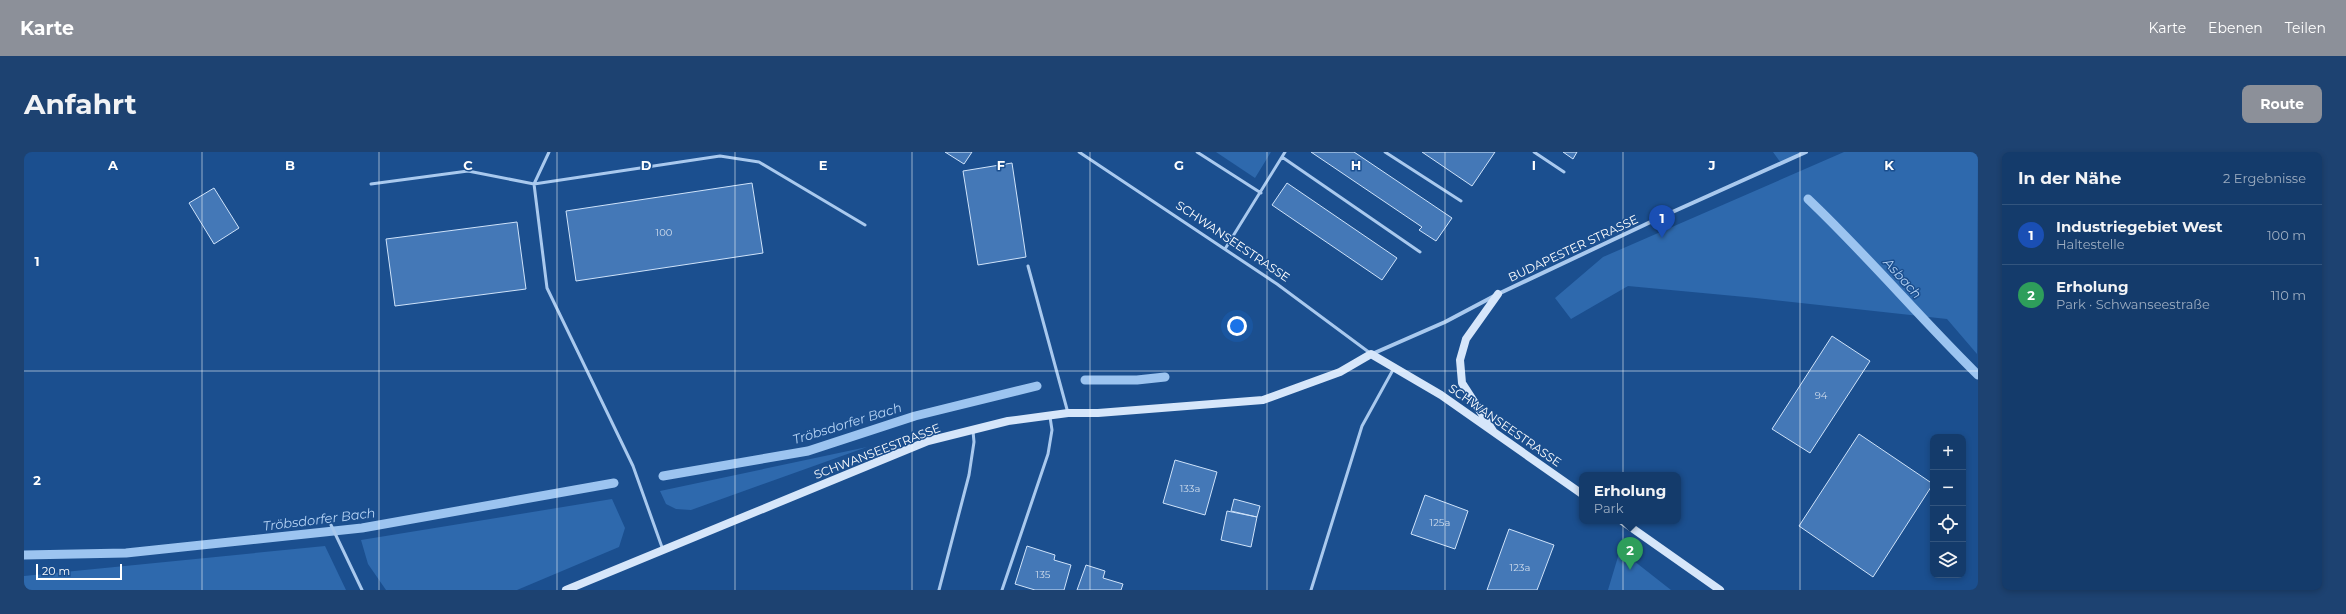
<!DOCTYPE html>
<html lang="de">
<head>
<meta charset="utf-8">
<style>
	:root { --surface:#143b6b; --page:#1d4271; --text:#f1f3f6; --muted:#9dadc1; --line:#33557e; --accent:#8c9099 }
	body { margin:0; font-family:Montserrat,sans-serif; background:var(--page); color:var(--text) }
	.controls { position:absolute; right:12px; bottom:12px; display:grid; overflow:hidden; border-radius:8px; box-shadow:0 2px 6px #0003 }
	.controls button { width:36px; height:36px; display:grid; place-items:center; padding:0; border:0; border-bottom:1px solid var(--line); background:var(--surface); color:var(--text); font:20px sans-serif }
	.scale { position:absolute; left:12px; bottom:10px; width:86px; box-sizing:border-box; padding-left:4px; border:2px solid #fff; border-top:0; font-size:11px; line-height:14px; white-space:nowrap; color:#fff; -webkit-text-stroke:3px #1b4f8f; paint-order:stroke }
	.you { position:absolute; left:1213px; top:174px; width:14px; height:14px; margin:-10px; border:3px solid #fff; border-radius:50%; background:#1a73e8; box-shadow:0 0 0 6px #1a73e833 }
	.badge { display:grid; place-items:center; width:26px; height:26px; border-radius:50%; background:var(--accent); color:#fff; font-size:13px; font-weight:700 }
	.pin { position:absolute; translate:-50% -33px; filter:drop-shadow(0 1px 2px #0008) }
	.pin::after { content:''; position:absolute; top:21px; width:14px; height:12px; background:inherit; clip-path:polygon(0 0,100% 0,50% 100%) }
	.popup { position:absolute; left:1555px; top:320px; width:102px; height:52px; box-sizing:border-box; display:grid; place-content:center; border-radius:8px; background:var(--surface); filter:drop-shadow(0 1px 3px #0005); font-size:13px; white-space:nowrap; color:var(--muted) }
	.popup b { font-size:15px; color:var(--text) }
	.popup::after { content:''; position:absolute; left:50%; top:100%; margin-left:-8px; border:8px solid transparent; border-top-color:var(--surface) }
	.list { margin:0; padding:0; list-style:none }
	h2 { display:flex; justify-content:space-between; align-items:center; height:52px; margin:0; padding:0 16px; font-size:17px }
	h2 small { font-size:13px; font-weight:400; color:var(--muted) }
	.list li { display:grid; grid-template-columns:26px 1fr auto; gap:12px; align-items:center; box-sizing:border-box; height:60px; padding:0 16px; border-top:1px solid var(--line) }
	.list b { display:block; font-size:15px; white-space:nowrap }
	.list p { margin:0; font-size:13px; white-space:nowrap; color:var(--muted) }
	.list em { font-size:13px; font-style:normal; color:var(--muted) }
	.icon { flex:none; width:22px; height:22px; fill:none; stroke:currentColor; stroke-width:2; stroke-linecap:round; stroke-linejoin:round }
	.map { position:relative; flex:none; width:1954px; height:438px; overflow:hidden; border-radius:8px }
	header { display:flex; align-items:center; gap:24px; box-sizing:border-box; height:56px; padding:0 20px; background:var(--accent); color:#fff }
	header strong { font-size:19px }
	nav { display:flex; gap:22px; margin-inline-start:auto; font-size:14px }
	.intro { display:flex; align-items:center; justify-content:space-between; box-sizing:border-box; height:96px; padding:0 24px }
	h1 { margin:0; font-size:28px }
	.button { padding:10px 18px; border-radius:8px; background:var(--accent); color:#fff; font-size:14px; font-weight:700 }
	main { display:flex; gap:24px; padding:0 24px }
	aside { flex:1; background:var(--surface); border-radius:8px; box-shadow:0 2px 6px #0003 }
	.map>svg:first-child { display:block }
	.green { fill:#2e69ad }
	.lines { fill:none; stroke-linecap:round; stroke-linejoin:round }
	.stream { stroke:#9cc4f0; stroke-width:9 }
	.building { fill:#4478b7; stroke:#cfe3fa }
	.lane { stroke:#a9c9ee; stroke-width:3 }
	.street { stroke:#a9c9ee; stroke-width:4 }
	.secondary { stroke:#d6e6fa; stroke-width:8 }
	.grid { fill:none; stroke:#fff; stroke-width:1; stroke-opacity:0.55 }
	.labels { text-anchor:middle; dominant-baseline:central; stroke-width:3; stroke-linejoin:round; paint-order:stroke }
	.number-label { font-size:10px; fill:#d0dded }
	.street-label { font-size:12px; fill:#fff; stroke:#1b4f8f }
	.water-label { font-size:13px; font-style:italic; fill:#b5d3f5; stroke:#1b4f8f }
	.grid-label { font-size:13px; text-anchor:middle; font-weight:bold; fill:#fff; stroke:#1b4f8f; stroke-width:3; stroke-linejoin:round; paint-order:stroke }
</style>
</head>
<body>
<header>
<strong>Karte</strong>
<nav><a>Karte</a><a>Ebenen</a><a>Teilen</a></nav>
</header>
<div class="intro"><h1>Anfahrt</h1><a class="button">Route</a></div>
<main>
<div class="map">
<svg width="1954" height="438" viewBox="0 0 1954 438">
	<rect width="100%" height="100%" fill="#1b4f8f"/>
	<path class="green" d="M1192,0H1247L1231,26Z
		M1749,0H1782L1757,11Z
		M1820,0H1954L1953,202L1923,167L1732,146L1604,134L1547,167L1531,146L1579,105Z
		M843,295L667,358L652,357L642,352L636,339Z
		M588,347L601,376L595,395L493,438H362L344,412L337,388Z
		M301,394L322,438H0V424Z
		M1596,398L1647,438H1584Z"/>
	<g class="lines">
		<path class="stream" d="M1784,47C1843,103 1896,166 1954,223
			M1061,228H1113L1141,225
			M639,324L784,299L891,264L1013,234
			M0,403L102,401L338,376L590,331"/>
	</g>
	<path class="building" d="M921,0H948L940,12Z
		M1287,0H1330L1428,66L1412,89L1395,78L1398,75Z
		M1398,0H1471L1448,34Z
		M1539,0H1553L1549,7Z
		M988,11L1002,105L954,113L939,19Z
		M728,31L739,101L552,129L542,59Z
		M1263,31L1373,106L1358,128L1248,53Z
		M190,36L215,76L190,92L165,51Z
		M493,70L502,137L371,154L362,87Z
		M1808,184L1846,209L1786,301L1748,277Z
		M1835,282L1909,332L1849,425L1775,374Z
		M1151,308L1193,320L1181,363L1139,351Z
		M1401,343L1444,359L1431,397L1387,382Z
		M1210,347L1236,354L1233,365L1207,359Z
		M1203,359L1233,365L1227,395L1197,388Z
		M1485,377L1530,393L1513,438H1463Z
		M1003,394L1031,403L1030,408L1047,413L1040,438H1011L991,432Z
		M1062,413L1081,419L1079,426L1099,432L1097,438H1053Z"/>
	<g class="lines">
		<path class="lane" d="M1055,0L1253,132L1346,201
			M1173,0L1237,41
			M1361,0L1437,49
			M1510,0L1540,20
			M1258,5L1396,100
			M347,32L444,19L510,32L525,0
			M1201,97L1261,0
			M1004,114L1044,261
			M307,373L338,438
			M639,398L609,314L523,136L510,32L696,4L735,10L841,73
			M915,438L945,323L950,290L949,279
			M978,438L1024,302L1028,278L1026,265
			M1287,438L1338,274L1370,216"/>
		<path class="street" d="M1348,202L1421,170L1474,142L1635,66L1782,0"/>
		<path class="secondary" d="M1469,279L1438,231L1436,208L1442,187L1474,142
			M1598,369L1696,438
			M542,438L904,289L984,269L1044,261H1074L1239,248L1316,220L1347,202L1417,243L1558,342"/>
	</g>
	<path class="grid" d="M178,0V438M355,0V438M533,0V438M711,0V438M888,0V438M1066,0V438M1243,0V438M1421,0V438M1599,0V438M1776,0V438M0,219H1954"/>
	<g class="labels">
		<g class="number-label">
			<text x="640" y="80">100</text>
			<text x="1797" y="243">94</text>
			<text x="1166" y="336">133a</text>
			<text x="1416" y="370">125a</text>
			<text x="1496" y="415">123a</text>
			<text x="1019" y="422">135</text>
		</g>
		<g class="street-label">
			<text transform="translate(1209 89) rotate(34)">SCHWANSEESTRASSE</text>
			<text transform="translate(1549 96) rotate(-25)">BUDAPESTER STRASSE</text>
			<text transform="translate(1481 273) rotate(35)">SCHWANSEESTRASSE</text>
			<text transform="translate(853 299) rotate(-21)">SCHWANSEESTRASSE</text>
		</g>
		<g class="water-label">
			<text transform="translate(1879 126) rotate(48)">Asbach</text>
			<text transform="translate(823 271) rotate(-17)">Tröbsdorfer Bach</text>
			<text transform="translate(295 367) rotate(-7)">Tröbsdorfer Bach</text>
		</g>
	</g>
	<g class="grid-label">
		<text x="89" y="18">A</text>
		<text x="266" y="18">B</text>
		<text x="444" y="18">C</text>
		<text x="622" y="18">D</text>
		<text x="799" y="18">E</text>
		<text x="977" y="18">F</text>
		<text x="1155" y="18">G</text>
		<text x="1332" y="18">H</text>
		<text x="1510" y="18">I</text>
		<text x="1688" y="18">J</text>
		<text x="1865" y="18">K</text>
		<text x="13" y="114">1</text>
		<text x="13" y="333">2</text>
	</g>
</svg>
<div class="controls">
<button>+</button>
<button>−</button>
<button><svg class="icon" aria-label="locate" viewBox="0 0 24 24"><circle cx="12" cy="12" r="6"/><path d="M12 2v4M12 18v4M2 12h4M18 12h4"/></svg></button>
<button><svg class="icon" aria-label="layers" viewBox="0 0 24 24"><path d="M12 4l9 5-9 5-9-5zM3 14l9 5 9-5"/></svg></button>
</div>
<div class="scale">20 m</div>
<div class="you"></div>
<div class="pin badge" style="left:1638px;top:86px;background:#1a4fb4">1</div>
<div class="pin badge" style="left:1606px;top:418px;background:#2e9e5b">2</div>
<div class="popup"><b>Erholung</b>Park</div>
</div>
<aside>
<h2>In der Nähe<small>2 Ergebnisse</small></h2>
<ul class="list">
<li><span class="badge" style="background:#1a4fb4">1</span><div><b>Industriegebiet West</b><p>Haltestelle</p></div><em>100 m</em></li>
<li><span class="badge" style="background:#2e9e5b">2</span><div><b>Erholung</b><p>Park · Schwanseestraße</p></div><em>110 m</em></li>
</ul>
</aside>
</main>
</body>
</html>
